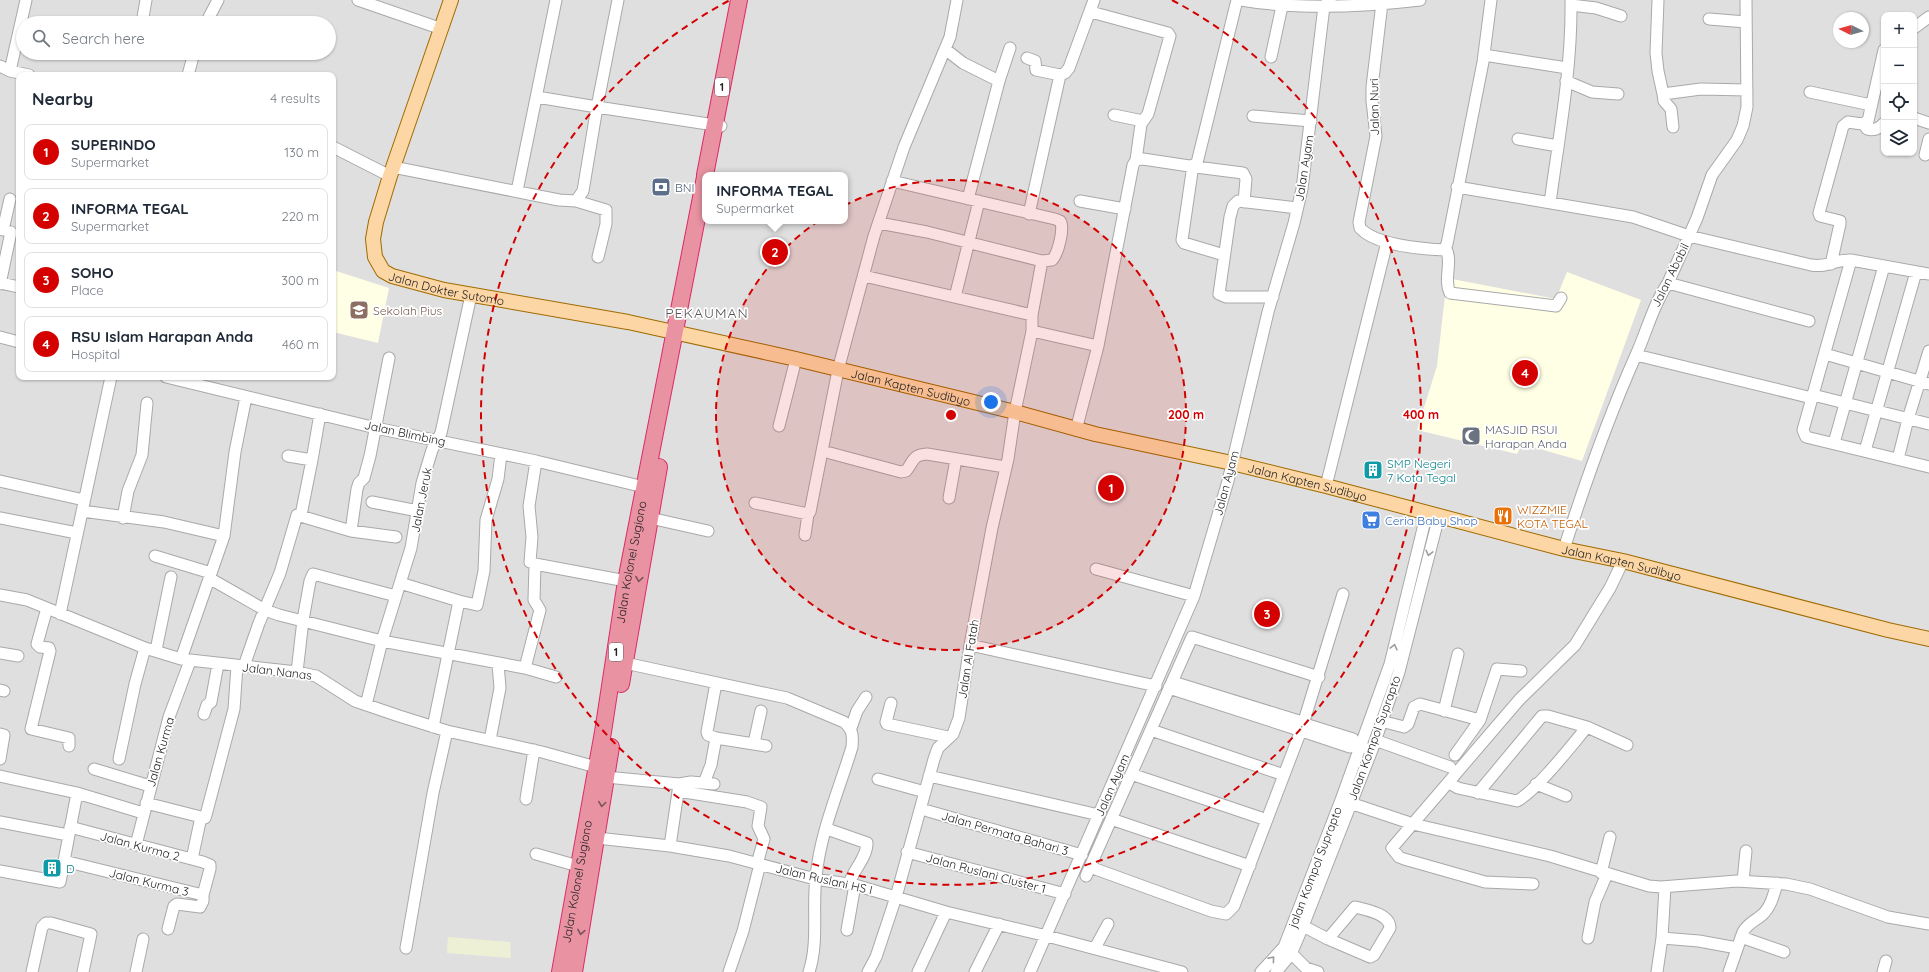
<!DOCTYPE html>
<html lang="en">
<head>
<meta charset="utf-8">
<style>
	:root { --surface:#fff; --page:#f6f6f7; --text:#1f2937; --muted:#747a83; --line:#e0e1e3; --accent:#d40000 }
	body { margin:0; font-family:Quicksand,sans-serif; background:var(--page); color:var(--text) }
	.controls { position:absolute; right:12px; top:12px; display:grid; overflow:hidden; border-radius:8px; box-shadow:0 1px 3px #0004 }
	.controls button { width:36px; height:36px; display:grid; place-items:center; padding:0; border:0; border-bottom:1px solid var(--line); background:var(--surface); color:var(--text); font:20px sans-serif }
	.compass { position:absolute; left:1833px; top:12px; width:36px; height:36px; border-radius:50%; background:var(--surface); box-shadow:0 1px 3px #0004; rotate:275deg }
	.you { position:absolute; left:991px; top:402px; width:14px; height:14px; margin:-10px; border:3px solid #fff; border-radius:50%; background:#1a73e8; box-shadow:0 0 0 6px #1a73e833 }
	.badge { display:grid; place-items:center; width:26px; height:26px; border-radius:50%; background:var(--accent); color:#fff; font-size:13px; font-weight:700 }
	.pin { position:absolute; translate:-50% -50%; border:2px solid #fff; box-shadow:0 1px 4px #0006 }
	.popup { position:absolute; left:702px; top:172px; width:146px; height:52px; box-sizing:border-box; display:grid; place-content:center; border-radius:8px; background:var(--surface); filter:drop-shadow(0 1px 3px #0005); font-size:13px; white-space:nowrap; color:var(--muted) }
	.popup b { font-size:15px; color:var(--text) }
	.popup::after { content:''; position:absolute; left:50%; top:100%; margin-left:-8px; border:8px solid transparent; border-top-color:var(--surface) }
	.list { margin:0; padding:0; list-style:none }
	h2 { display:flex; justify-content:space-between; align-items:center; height:52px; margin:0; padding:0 16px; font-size:17px }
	h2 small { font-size:13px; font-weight:400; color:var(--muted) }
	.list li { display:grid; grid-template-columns:26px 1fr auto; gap:12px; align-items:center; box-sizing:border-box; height:56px; margin:0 8px 8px; padding:0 8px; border:1px solid var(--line); border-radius:8px }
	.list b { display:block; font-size:15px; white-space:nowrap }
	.list p { margin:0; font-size:13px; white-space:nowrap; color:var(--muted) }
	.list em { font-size:13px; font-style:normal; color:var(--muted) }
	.icon { flex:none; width:22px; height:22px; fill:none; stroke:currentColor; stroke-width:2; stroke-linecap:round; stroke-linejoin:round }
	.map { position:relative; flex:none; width:1929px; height:972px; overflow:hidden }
	.search { position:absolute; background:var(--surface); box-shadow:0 1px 3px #0004; left:16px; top:16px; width:320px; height:44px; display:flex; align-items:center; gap:10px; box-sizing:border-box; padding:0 14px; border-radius:22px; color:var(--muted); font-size:15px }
	.panel { position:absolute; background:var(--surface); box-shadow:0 1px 3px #0004; left:16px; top:72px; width:320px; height:308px; border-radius:8px }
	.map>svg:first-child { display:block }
	.residential { fill:#e0dfdf; fill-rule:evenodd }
	.education { fill:#ffffe5 }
	.farmland { fill:#eef0d5 }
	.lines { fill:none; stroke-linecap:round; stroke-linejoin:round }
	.minor-casing { stroke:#a9a9a9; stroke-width:13 }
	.major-casing { stroke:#a06b00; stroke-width:16 }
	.highway-casing { stroke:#dc2a67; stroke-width:18 }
	.minor { stroke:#fff; stroke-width:11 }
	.major { stroke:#fcd6a4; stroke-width:14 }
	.highway { stroke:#e892a2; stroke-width:16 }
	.oneway { stroke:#9c9c9c }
	.oneway2 { stroke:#7b545c }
	.ring { fill:none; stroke:#d40000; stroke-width:2; stroke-dasharray:7 5 }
	.labels { text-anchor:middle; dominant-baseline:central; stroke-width:3.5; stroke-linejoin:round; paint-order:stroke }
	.shield { fill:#fff; stroke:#646464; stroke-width:1 }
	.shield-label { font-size:11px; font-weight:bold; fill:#222 }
	.street-label { font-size:12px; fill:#222; stroke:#fff }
	.service-label { font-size:12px; fill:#4e5e75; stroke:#fff; text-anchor:start }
	.education-label { font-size:12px; fill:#785e54; stroke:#fff; text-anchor:start }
	.worship-label { font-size:12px; fill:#5b616d; stroke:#fff; text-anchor:start }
	.culture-label { font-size:12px; fill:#0d838f; stroke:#fff; text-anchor:start }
	.food-label { font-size:12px; fill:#c56008; stroke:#fff; text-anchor:start }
	.shop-label { font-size:12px; fill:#366cbe; stroke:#fff; text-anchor:start }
	.quarter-label { font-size:14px; letter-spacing:1px; fill:#555; stroke:#fff }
	.centre { fill:#d40000; stroke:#fff; stroke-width:2 }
	.ring-label { font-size:12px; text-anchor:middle; font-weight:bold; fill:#d40000; stroke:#fff; stroke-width:3.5; stroke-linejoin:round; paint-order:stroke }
</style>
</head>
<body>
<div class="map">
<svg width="1929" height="972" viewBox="0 0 1929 972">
	<rect width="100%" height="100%" fill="#f2efe9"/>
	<path class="residential" d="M0,0H1929V972H0ZM1884,15H1914V153H1884ZM1839,18H1863V42H1839ZM23,23H329V53H23ZM19,75H333V377H19ZM705,175H845V221H705Z"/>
	<path class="education" d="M333,270L389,288L378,343L333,332Z
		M1567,272L1641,300L1582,461L1522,444L1517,454L1417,430L1437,366L1447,278L1556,299Z"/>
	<path class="farmland" d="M448,937L510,942L511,958L447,953Z"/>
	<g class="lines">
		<g class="minor-casing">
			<path id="minor" d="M358,0L442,29
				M1241,0C1299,10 1361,7 1420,0
				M1658,0L1656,53L1658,71L1663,94L1701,89L1747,90
				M1382,3L1372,87V101L1376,136L1359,222L1360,228C1375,245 1422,249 1444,250L1447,244L1483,62L1491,0
				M1571,5L1596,8L1621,16
				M1091,12L1168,33L1170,36L1148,114L1141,124L1136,160
				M1709,19L1746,22
				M142,23L146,0
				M206,23L218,0
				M1914,28L1929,17
				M945,49L963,63L999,81
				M1484,55L1567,68
				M1271,57L1282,6
				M1027,58L1035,61L1036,70L1060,75
				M0,66L10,71L29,75
				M10,71L26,0
				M188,75L194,53
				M1566,81L1592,92L1618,94
				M1810,92L1871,105
				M1663,94L1664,101L1671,109L1673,127
				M537,97L597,107L618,0
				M1114,115L1143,121
				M1253,116L1311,121
				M1914,118L1929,123
				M1864,124L1867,129C1874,131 1879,129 1884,123
				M1518,139L1558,146
				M333,147L390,176
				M1925,155L1929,139
				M1193,165L1182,240L1184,243L1224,255
				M393,167L559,200L576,201L583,191L597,107L721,126
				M1196,167L1243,173L1246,179L1244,202
				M1457,187L1633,217L1689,236L1811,265C1829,268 1834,259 1851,260
				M517,191L556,0
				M968,199L999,81L1010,48
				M576,201L606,210V224L598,257
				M1080,201L1125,209
				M1550,203C1559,136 1572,68 1571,0
				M1029,214L1060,75L1065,73L1069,68L1094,0
				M879,223L927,232L1042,261
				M3,230L10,199
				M1446,249C1453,262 1443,279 1450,293L1556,306L1561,298
				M1831,264L1840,224V221L1820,216L1819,213L1843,126L1848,122L1862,124L1868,121L1884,50
				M864,276L1032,315L1042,261L1052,260C1058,254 1065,227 1060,221L1055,219L892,181
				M0,283L19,287
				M1668,283L1809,321
				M0,284L11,232
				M955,297L979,201
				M1273,297H1226L1219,294L1230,217L1233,206L1238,201L1297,208
				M1032,331L1098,346
				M0,337L19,342
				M1825,354L1929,384
				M1636,355L1812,398L1851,260L1929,274
				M166,377L376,428L536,461L644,487
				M1813,395L1929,424
				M1812,398L1803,430L1806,437L1929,467
				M779,426L796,359
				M1076,430L1098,346L1133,165L1136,160L1143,159L1196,167L1237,0
				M1834,443L1884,266
				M1865,451L1916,272
				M830,453L901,472L906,471C914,461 912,455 927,454L1005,467
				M288,456L312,460L320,414
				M1898,459L1908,419L1929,351
				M536,461L529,506L532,537L530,562L535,564L626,581
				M0,481L84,500
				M1326,486L1387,242
				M949,498L956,459
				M372,502L418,511
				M755,503L808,514L810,512L838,370L874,236L904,147L950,37L957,0
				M82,511L164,522L224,536
				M301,515L312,460
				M0,518L77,533
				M123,518L128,491L142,455L147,403
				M650,518L708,531
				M351,531L357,489L359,483L364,478L370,456L389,358
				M805,535L808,514
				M1564,549C1585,483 1608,418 1636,355C1647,331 1653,305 1668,283L1697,218L1712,175L1737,140L1743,126L1747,107L1746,0
				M155,556L211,573
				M1096,569L1194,596
				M209,578L265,610L279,615L382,641L525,668L540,610L534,600L535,564
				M400,583L459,601L477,605L484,571L486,520L498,479L501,454
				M0,595L27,600L145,648L181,659L297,672L316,676L355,701L399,716L447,731L542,752L596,767
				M47,608L37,644L40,647L49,648L50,651L31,729L69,738V746
				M60,614L111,377
				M970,645L1156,686
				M156,650L171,577
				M0,653L18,656
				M181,659L224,536L235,452L246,397
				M625,663L787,698L844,722C853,730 853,736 852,747C839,790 820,833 816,877C812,909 819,941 809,972
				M244,666L259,623L280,573L297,515L351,531L396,537
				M525,668L556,677
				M297,672L303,620L310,581L313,574L396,596
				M1173,682L1299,721
				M716,683L707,732L708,735L716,738
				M1169,688L1296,729
				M0,690L4,691
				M891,703L886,722L887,724L948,737
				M366,705L382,641L411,548L422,483L432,450L441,433L471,295
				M1444,711L1458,654
				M204,714L207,705L211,702L218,664
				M1304,721L1343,594
				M1381,721L1404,727L1408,724L1414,707L1420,704L1480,720L1497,669L1521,671
				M1308,725L1353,739L1355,744
				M433,727L459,601
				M851,728L857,711L866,697
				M1151,730L1284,775
				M1305,732L1350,747L1355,744L1365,748
				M0,734L4,735L0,759
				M490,740L500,688L498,664
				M1375,740L1450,767
				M754,743L761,711
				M1455,755L1480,720
				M119,759L135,684L145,648
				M94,769L150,786
				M1131,774L1267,820
				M0,776L77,793L143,813
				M929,776L1099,815
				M606,777L679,784L691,782L714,784
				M878,779L925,792
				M704,783L711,765L716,738L766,746
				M1449,783L1458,788L1517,801C1537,790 1571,746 1587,727L1627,745
				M1536,784L1566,796
				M678,791L747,802L761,807L758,826L764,839L757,864
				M1478,793L1542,716H1548L1587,727
				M526,799L534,750
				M1341,800L1413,824L1550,856L1649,886L1661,887L1737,881L1786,884L1810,889L1888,917L1929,924
				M146,803L201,817L192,859
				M928,811L1082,855
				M201,817L205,818L206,815L234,709L237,666
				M1111,819L1250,866
				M0,822L68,835
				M827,829L867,843C867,858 853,870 849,884
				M597,838L670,846L729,856L815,879L855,885L946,912L1047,936L1182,972
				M136,845L169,717L190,661
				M670,846L679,785
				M907,852L1065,894
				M536,854L578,866
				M64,861L203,895L210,869V865L203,862L70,827
				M1090,867L1211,911L1226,914L1234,906L1300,733
				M0,871L60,882L77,793
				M1601,873L1610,837
				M1086,876L1192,637L1319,677
				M1743,881L1746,851
				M1533,884L1485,882L1404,859L1399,857L1392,848L1519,700L1575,645L1610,588L1623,561
				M1303,926L1328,939L1370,957L1374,955L1390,928C1390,914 1367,910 1355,907L1328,939
				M168,929L174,906L177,904L200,907L203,901V895
				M847,930L855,885
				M1741,937L1784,952
				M1588,938L1595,902L1607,874
				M1662,938L1699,941L1737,948
				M406,948L433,793L447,731
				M1095,948L1108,924
				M1286,948L1306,968L1318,972
				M32,972L42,927L46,923H51L91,934L83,972
				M136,972L143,939
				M729,972L743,931L760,864
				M868,972L876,957L896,897L934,759L938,748L953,734L959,718L970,645L992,528L1008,459L1015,412L1032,331V315
				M918,972L946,912
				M975,972L999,924
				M1030,972L1194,596L1228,481L1268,312L1294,223L1302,189L1324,6L1330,0
				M1261,972L1284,947L1341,800L1390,664L1427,512
				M1276,972L1291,954L1303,926L1372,750L1399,672L1439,516
				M1657,972L1662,938L1665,887
				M1729,972L1743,932C1748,923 1755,921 1762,915C1771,907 1774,894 1777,883
				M1883,972L1886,961"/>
		</g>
		<g class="major-casing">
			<g id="major">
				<path id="s1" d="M451,0L390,176L376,222L373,239L375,257L383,271L392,276L444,290L628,322L796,359L1015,412L1095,434L1232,463L1326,486L1564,549L1623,561L1888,630L1929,639"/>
			</g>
		</g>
		<g class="highway-casing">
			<g id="highway">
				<path d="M705,175L739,0"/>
				<path d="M621,684L659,467"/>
				<path id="s2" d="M560,972L603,732L626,581L705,177"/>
				<path d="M574,972L611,747"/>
			</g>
		</g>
		<use href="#minor" class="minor"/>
		<use href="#major" class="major"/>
		<use href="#highway" class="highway"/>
	</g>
	<defs><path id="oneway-chevron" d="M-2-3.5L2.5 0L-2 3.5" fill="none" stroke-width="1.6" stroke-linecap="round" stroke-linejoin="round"/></defs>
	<g class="oneway">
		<use href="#oneway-chevron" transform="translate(1429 553) rotate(104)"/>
		<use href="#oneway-chevron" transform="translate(1394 647) rotate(-76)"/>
		<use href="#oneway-chevron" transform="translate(1272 959) rotate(-50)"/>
	</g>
	<g class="oneway2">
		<use href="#oneway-chevron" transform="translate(639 579) rotate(99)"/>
		<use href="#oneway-chevron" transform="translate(602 804) rotate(98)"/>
		<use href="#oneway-chevron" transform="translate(581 932) rotate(100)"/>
	</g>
	<circle cx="951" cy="415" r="235" fill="#d40000" fill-opacity=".12"/>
	<g class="ring">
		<circle cx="951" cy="415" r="235"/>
		<path d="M1172 0A470 470 0 1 1 730 0"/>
	</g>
	<defs>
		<g id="bank-square" transform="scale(1)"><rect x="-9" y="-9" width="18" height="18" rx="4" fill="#5c6f8a" stroke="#fff"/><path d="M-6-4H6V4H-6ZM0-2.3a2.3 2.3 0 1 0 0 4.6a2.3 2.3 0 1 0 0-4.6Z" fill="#fff"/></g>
		<g id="school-square" transform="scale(1)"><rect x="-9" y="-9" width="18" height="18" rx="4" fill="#8d6e63" stroke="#fff"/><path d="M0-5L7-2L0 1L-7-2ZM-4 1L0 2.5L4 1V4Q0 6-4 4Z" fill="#fff"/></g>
		<g id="mosque-square" transform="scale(1)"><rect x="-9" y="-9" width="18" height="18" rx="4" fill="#6b7280" stroke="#fff"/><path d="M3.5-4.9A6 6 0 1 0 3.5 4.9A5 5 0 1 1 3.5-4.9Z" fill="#fff"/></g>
		<g id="building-square" transform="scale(1)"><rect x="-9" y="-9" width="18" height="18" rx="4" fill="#0f9aa8" stroke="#fff"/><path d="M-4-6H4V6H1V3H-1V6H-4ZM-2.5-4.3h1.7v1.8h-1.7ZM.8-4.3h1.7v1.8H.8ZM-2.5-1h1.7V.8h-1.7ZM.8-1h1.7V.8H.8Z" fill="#fff"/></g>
		<g id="restaurant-square" transform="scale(1)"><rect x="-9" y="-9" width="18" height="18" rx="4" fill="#e8710a" stroke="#fff"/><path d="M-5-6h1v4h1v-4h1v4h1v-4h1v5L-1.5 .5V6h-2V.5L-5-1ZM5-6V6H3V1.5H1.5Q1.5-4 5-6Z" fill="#fff"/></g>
		<g id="supermarket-square" transform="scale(1)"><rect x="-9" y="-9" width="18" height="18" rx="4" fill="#3f7fe0" stroke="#fff"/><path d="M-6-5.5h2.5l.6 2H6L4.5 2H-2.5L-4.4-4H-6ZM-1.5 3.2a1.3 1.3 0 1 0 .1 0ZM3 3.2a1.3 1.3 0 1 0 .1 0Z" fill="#fff"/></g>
	</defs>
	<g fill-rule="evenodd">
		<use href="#bank-square" x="661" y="187"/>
		<use href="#school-square" x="359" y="310"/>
		<use href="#mosque-square" x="1471" y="436"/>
		<use href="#building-square" x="1373" y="470"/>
		<use href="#restaurant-square" x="1503" y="516"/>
		<use href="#supermarket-square" x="1371" y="520"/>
		<use href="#building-square" x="52" y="868"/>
	</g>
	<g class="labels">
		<g class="shield">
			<rect x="715" y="78" width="14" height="18" rx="3"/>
			<rect x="609" y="643" width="14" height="18" rx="3"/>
		</g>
		<g class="shield-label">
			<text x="722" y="87">1</text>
			<text x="616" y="652">1</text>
		</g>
		<g class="street-label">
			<text transform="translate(1374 107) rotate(-91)">Jalan Nuri</text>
			<text transform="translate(1304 168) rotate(-81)">Jalan Ayam</text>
			<text transform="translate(1670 275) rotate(-64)">Jalan Ababil</text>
			<text stroke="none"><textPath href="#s1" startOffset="352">Jalan Dokter Sutomo</textPath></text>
			<text stroke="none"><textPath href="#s1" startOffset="827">Jalan Kapten Sudibyo</textPath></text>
			<text transform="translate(405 433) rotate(12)">Jalan Blimbing</text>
			<text stroke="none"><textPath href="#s1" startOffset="1235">Jalan Kapten Sudibyo</textPath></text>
			<text transform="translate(1226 483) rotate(-75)">Jalan Ayam</text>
			<text transform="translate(421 500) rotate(-79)">Jalan Jeruk</text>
			<text stroke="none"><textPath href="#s2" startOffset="416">Jalan Kolonel Sugiono</textPath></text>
			<text stroke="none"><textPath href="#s1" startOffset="1559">Jalan Kapten Sudibyo</textPath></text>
			<text transform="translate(968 659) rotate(-81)">Jalan Al Fatah</text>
			<text transform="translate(277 671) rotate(7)">Jalan Nanas</text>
			<text transform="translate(1374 738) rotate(-70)">Jalan Kompol Suprapto</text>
			<text transform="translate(160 752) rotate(-74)">Jalan Kurma</text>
			<text transform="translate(1112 785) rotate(-66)">Jalan Ayam</text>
			<text transform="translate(1005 833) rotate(16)">Jalan Permata Bahari 3</text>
			<text transform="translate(140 846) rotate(15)">Jalan Kurma 2</text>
			<text transform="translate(1315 867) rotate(-69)">jalan Kompol Suprapto</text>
			<text transform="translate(986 873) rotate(15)">Jalan Ruslani Cluster 1</text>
			<text transform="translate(824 879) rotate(13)">Jalan Ruslani HS I</text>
			<text stroke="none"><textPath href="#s2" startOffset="92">Jalan Kolonel Sugiono</textPath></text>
			<text transform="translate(149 882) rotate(14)">Jalan Kurma 3</text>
		</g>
		<g class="service-label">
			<text x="675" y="187">BNI</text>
		</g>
		<g class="education-label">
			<text x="373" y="310">Sekolah Pius</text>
		</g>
		<g class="worship-label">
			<text x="1485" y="429">MASJID RSUI<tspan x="1485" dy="14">Harapan Anda</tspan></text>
		</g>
		<g class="culture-label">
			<text x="1387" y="463">SMP Negeri<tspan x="1387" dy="14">7 Kota Tegal</tspan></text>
			<text x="66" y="868">D</text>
		</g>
		<g class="food-label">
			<text x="1517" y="509">WIZZMIE<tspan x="1517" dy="14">KOTA TEGAL</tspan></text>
		</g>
		<g class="shop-label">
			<text x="1385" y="520">Ceria Baby Shop</text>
		</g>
		<g class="quarter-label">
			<text x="707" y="313">PEKAUMAN</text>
		</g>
	</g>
	<circle cx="951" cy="415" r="6" class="centre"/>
	<g class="ring-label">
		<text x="1186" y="419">200 m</text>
		<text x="1421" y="419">400 m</text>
	</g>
</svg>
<div class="controls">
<button>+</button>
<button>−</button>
<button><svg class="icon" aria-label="locate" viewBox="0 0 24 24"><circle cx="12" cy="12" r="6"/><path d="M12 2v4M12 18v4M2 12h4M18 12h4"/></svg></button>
<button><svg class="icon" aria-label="layers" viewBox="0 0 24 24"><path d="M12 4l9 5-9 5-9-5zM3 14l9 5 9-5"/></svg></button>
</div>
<svg class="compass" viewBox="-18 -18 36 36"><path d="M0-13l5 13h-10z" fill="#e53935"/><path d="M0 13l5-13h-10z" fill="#747a83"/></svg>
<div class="you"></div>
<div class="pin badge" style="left:1111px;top:488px">1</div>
<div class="pin badge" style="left:775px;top:252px">2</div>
<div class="popup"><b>INFORMA TEGAL</b>Supermarket</div>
<div class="pin badge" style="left:1267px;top:614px">3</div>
<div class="pin badge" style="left:1525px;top:373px">4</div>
<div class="search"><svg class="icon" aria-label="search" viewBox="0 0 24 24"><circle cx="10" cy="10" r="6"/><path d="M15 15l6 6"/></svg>Search here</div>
<section class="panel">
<h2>Nearby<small>4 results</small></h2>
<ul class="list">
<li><span class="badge">1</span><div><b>SUPERINDO</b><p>Supermarket</p></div><em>130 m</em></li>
<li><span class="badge">2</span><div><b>INFORMA TEGAL</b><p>Supermarket</p></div><em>220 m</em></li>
<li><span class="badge">3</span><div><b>SOHO</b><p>Place</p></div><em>300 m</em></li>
<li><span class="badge">4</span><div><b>RSU Islam Harapan Anda</b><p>Hospital</p></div><em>460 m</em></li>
</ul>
</section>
</div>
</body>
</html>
